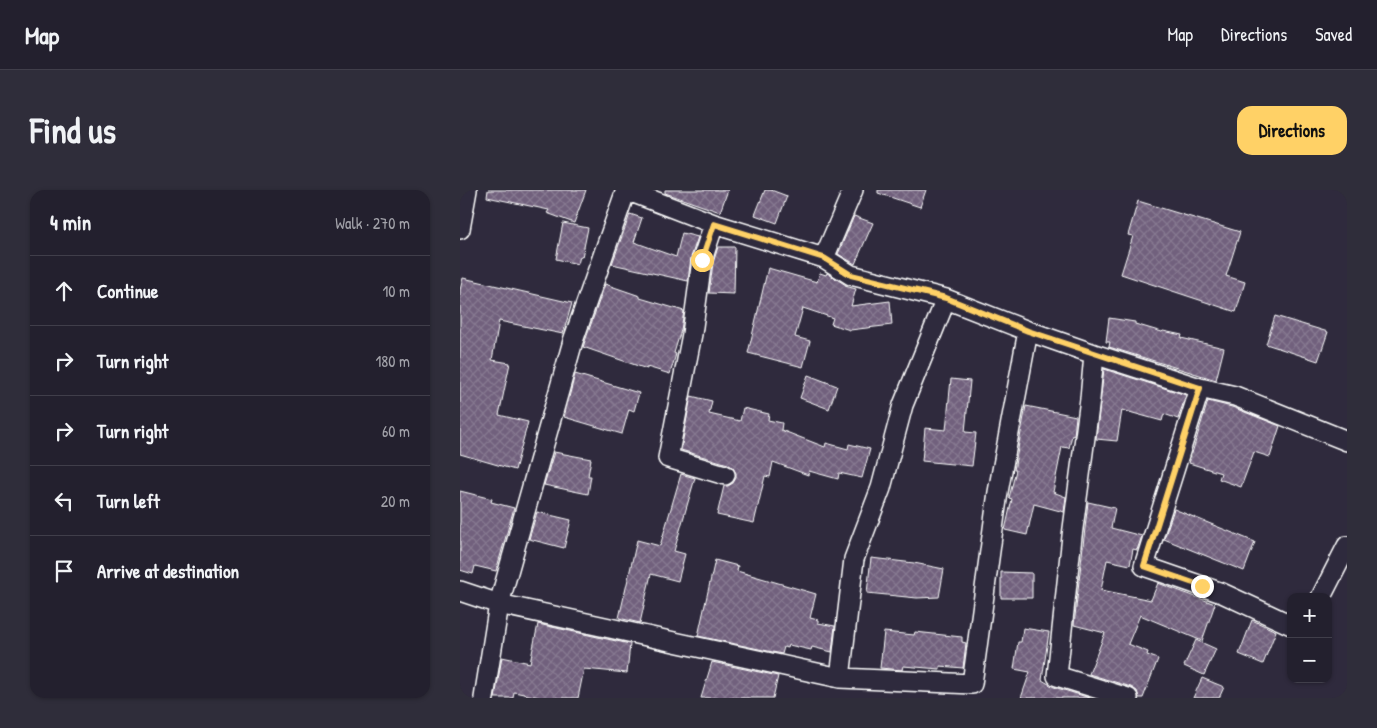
<!DOCTYPE html>
<html lang="en">
<head>
<meta charset="utf-8">
<style>
	:root { --surface:#23202e; --page:#2f2d3a; --text:#f1f3f6; --muted:#a3a3aa; --line:#403e4a; --accent:#ffd166 }
	body { margin:0; font-family:"Patrick Hand",sans-serif; background:var(--page); color:var(--text) }
	.controls { position:absolute; right:15px; bottom:15px; display:grid; overflow:hidden; border-radius:10px; box-shadow:0 1px 4px #0004 }
	.controls button { width:45px; height:45px; display:grid; place-items:center; padding:0; border:0; border-bottom:1px solid var(--line); background:var(--surface); color:var(--text); font:25px sans-serif }
	.stop { position:absolute; width:15px; height:15px; margin:-11px; border:4px solid #ffd166; border-radius:50%; background:#fff }
	.stop.end { background:#ffd166; border-color:#fff; box-shadow:0 1px 5px #0008 }
	.list { margin:0; padding:0; list-style:none }
	h2 { display:flex; justify-content:space-between; align-items:center; height:65px; margin:0; padding:0 20px; font-size:21px }
	h2 small { font-size:16px; font-weight:400; color:var(--muted) }
	.list li { display:grid; grid-template-columns:32px 1fr auto; gap:15px; align-items:center; box-sizing:border-box; height:70px; padding:0 20px; border-top:1px solid var(--line) }
	.list b { display:block; font-size:19px; white-space:nowrap }
	.list em { font-size:16px; font-style:normal; color:var(--muted) }
	.icon { flex:none; width:28px; height:28px; fill:none; stroke:currentColor; stroke-width:2; stroke-linecap:round; stroke-linejoin:round }
	.map { position:relative; flex:none; width:887px; height:508px; overflow:hidden; border-radius:15px }
	header { display:flex; align-items:center; gap:30px; box-sizing:border-box; height:70px; padding:0 25px; background:var(--surface); border-bottom:1px solid var(--line) }
	header strong { font-size:24px }
	nav { display:flex; gap:28px; margin-inline-start:auto; font-size:18px }
	.intro { display:flex; align-items:center; justify-content:space-between; box-sizing:border-box; height:120px; padding:0 30px }
	h1 { margin:0; font-size:35px }
	.button { padding:12px 22px; border-radius:15px; background:var(--accent); color:#111; font-size:18px; font-weight:700 }
	main { display:flex; gap:30px; padding:0 30px }
	aside { flex:1; background:var(--surface); border-radius:15px; box-shadow:0 1px 4px #0004 }
	.map>svg:first-child { display:block }
	.building { fill:url(#building-cross-hatch); stroke:#fff }
	.lines { fill:none; stroke-linecap:round; stroke-linejoin:round }
	.minor-casing { stroke:#fff; stroke-width:22 }
	.minor { stroke:#2f2a3d; stroke-width:19 }
	.route { stroke:#ffd166; stroke-width:6 }
</style>
</head>
<body>
<header>
<strong>Map</strong>
<nav><a>Map</a><a>Directions</a><a>Saved</a></nav>
</header>
<div class="intro"><h1>Find us</h1><a class="button">Directions</a></div>
<main>
<aside>
<h2>4 min<small>Walk · 270 m</small></h2>
<ul class="list">
<li><svg class="icon" aria-label="ahead" viewBox="0 0 24 24"><path d="M12 20V5M6 11l6-6 6 6"/></svg><div><b>Continue</b></div><em>10 m</em></li>
<li><svg class="icon" aria-label="right" viewBox="0 0 24 24"><path d="M7 20v-9h11M14 6l5 5-5 5"/></svg><div><b>Turn right</b></div><em>180 m</em></li>
<li><svg class="icon" aria-label="right" viewBox="0 0 24 24"><path d="M7 20v-9h11M14 6l5 5-5 5"/></svg><div><b>Turn right</b></div><em>60 m</em></li>
<li><svg class="icon" aria-label="left" viewBox="0 0 24 24"><path d="M17 20v-9H6M10 6l-5 5 5 5"/></svg><div><b>Turn left</b></div><em>20 m</em></li>
<li><svg class="icon" aria-label="arrive" viewBox="0 0 24 24"><path d="M6 21V4h12l-3 4 3 4H6"/></svg><div><b>Arrive at destination</b></div></li>
</ul>
</aside>
<div class="map">
<svg width="887" height="508" viewBox="0 0 887 508">
	<defs>
		<pattern id="building-cross-hatch" width="8" height="8" patternUnits="userSpaceOnUse" patternTransform="scale(1.25)"><rect width="8" height="8" fill="#71617d"/><path d="M0 0l8 8M0 8l8-8" fill="none" stroke="#867990"/></pattern>
	</defs>
	<rect width="100%" height="100%" fill="#2f2a3d"/>
	<filter id="ink" filterUnits="userSpaceOnUse"><feTurbulence type="fractalNoise" baseFrequency=".02" numOctaves="2"/><feDisplacementMap in="SourceGraphic" scale="10" xChannelSelector="R" yChannelSelector="G"/><feConvolveMatrix kernelMatrix="1 2 1 2 8 2 1 2 1" color-interpolation-filters="sRGB"/></filter>
	<g filter="url(#ink)">
		<path class="building" d="M28,0H126L114,33L87,23L89,20L27,7Z
			M205,0H268L260,22L205,3Z
			M305,0H311L327,6L317,33L295,25Z
			M418,0H466L460,17L418,3Z
			M678,11L780,42L766,86L785,92L776,122L661,84L673,46L668,45Z
			M170,24L182,28L174,52L216,67L222,43L238,47L231,67L228,91L152,74Z
			M394,26L413,33L395,74L378,64Z
			M103,33L128,38L122,67L120,66L118,74L96,69Z
			M258,57H275L274,104L249,103L253,73Z
			M308,78L357,92L360,83L366,85L367,83L386,95L385,96L396,99L391,116L430,111L432,135L390,140L371,134L373,128L343,118L335,147L350,151L343,177L288,163Z
			M3,88L112,113L103,144L39,131L32,170L50,173L39,225L68,232L55,280L0,264V100Z
			M145,94L180,106V108L224,121L221,140L214,163L216,164L210,184L187,177V179L123,157Z
			M815,126L868,142L858,171L806,154Z
			M649,128L675,132V134L702,142L703,141L722,145L721,148L764,158L756,190L649,157L650,152H646Z
			M644,179L726,205L718,229L704,224L702,231L662,220L657,251L636,249Z
			M115,184L179,203L174,221L169,219L162,244L104,227Z
			M348,185L377,196L369,219L340,208Z
			M491,189L510,191L505,242L516,243L512,276L462,271L465,238L486,240Z
			M231,206L252,211L249,224L280,231L283,218L309,224L308,230L322,233L321,240L365,257L366,253L388,259L389,254L410,259L402,288L379,283L378,289L349,281L348,285L313,272L310,287L305,286L294,333L257,325L264,296H268L273,293L276,288V283L273,278L268,274L221,260Z
			M748,211L772,217L820,236L810,267L794,262L781,297L759,289L761,283L729,273Z
			M566,216L616,226L614,246L612,245L609,258L602,257L593,302L606,307L604,322L574,314L567,345L545,340L552,309L549,308L556,280H554Z
			M94,262L131,269L128,286H131L128,304L84,295Z
			M221,284L235,288L214,361L225,364L218,391L191,384L180,433L159,428L177,350L200,356Z
			M0,301L32,309L31,312L54,318L36,381L15,376L13,384L0,380Z
			M628,312L655,318L651,338L682,346L677,360L673,359L670,375L647,370L641,400L691,410L698,393L755,414L742,451L680,425L668,454L688,462L687,465L698,469L683,508H679L677,501L671,497L629,484L645,443L614,435Z
			M714,319L795,352L784,381L704,349Z
			M77,322L111,330L104,358L69,349Z
			M411,368L454,373L484,379L479,407L457,408L407,403Z
			M255,370L278,376L277,381L356,404L350,428L358,430V433L375,436L372,462L352,457L351,460L329,455L328,458L324,457L322,464L238,446Z
			M541,382L572,383V408H541Z
			M792,430L816,441L803,474L779,464Z
			M78,434L170,454L167,483L124,479L118,508H83L54,502L53,508H35L42,467L70,473Z
			M563,438L589,442L582,490L594,497L630,508H561L570,482L554,479L558,452H561Z
			M424,442L454,445L455,442L502,447V452L506,453L503,478L480,476V479L443,476L442,480L420,478Z
			M736,450L756,459L744,485L724,476Z
			M252,472L318,486L313,508H241Z
			M742,488L764,497L759,508H733Z"/>
		<g class="lines">
			<g class="minor-casing">
				<path id="minor" d="M166,0L254,34L364,68L391,85L486,109L568,141L634,164L740,198L775,206L887,251
					M254,34L242,70L232,144L208,268L265,285
					M0,39L7,0
					M364,68L393,0
					M634,164L630,209L612,346L597,486L668,508
					M740,198L684,376L762,403L831,435
					M0,401L39,414L113,151L166,0
					M861,407L887,356
					M380,488L394,369L421,298L443,215L486,109
					M24,508L39,414L380,488L512,494L538,302L568,141"/>
			</g>
			<use href="#minor" class="minor"/>
		</g>
	</g>
	<g class="lines" filter="url(#ink)">
		<path class="route" d="M242,70L254,34L364,68L391,85L486,108L568,141L740,198L684,376L742,396"/>
	</g>
</svg>
<div class="controls">
<button>+</button>
<button>−</button>
</div>
<div class="stop" style="left:242px;top:70px"></div>
<div class="stop end" style="left:742px;top:396px"></div>
</div>
</main>
</body>
</html>
